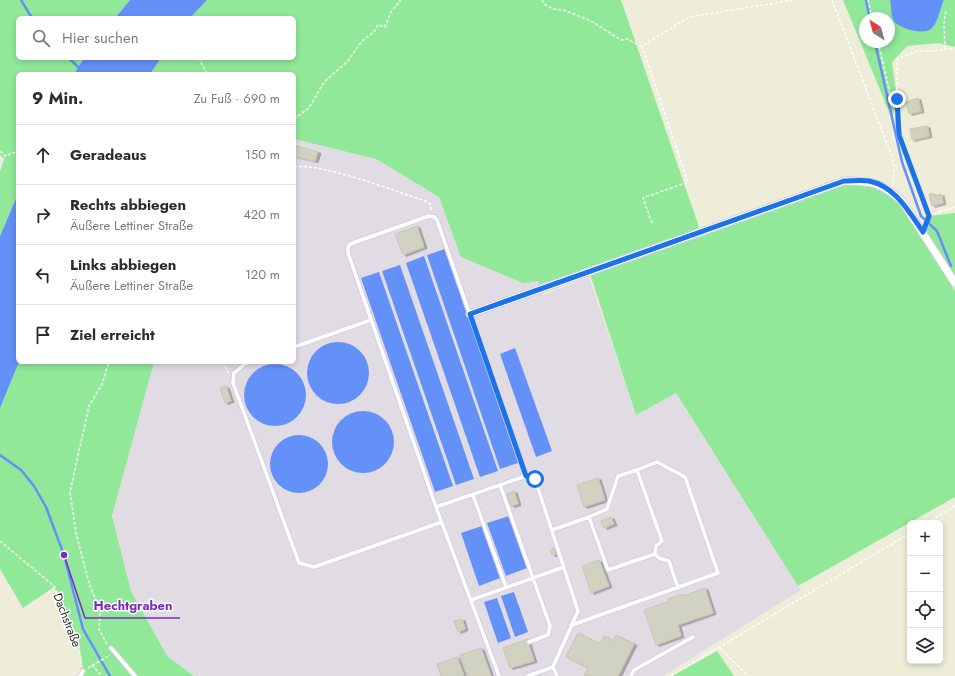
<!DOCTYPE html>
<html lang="de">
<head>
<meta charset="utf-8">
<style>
	:root { --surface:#fff; --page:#f2f2f3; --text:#2b2b33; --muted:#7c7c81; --line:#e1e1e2 }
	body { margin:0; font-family:Jost,sans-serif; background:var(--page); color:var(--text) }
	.controls { position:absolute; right:12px; bottom:12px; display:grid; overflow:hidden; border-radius:6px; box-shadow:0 2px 6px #0003 }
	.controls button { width:36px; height:36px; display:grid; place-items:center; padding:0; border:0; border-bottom:1px solid var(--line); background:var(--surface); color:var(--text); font:20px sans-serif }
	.compass { position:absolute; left:859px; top:12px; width:36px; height:36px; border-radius:50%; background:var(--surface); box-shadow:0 2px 6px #0003; rotate:324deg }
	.stop { position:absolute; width:12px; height:12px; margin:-9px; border:3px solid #1a73e8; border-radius:50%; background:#fff }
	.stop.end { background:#1a73e8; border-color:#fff; box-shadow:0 1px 4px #0008 }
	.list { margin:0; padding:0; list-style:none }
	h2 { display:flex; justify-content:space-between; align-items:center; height:52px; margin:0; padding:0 16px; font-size:17px }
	h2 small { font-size:13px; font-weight:400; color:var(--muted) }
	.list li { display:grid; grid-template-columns:26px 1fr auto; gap:12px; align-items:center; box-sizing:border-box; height:60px; padding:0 16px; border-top:1px solid var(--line) }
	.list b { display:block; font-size:15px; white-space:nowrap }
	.list p { margin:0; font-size:13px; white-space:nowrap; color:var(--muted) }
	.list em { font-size:13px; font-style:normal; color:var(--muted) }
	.icon { flex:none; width:22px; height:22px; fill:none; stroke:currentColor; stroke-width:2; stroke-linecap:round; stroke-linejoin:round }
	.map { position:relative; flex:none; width:955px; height:676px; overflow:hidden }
	.search { position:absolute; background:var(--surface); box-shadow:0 2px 6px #0003; left:16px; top:16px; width:280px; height:44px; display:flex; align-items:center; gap:10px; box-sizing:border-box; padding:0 14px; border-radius:6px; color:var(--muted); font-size:15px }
	.panel { position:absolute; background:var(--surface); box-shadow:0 2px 6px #0003; left:16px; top:72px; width:280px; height:292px; border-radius:6px }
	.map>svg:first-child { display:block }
	.industrial { fill:#e1dbe4 }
	.green { fill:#91e899; fill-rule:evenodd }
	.water { fill:#6491f7 }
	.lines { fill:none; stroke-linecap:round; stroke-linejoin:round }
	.stream { stroke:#6491f7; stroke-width:2.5 }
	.building { fill:#d1d2c2; stroke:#c6c8b3; filter:url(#shadow) }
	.lane-casing { stroke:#d4cfe3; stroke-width:5.5 }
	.street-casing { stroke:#d4cfe3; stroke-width:9 }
	.path { stroke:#fff; stroke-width:1.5; stroke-dasharray:3 2; stroke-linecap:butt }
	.lane { stroke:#fff; stroke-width:3.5 }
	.street { stroke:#fff; stroke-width:7 }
	.route { stroke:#1a73e8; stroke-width:5 }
	.labels { text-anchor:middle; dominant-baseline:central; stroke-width:3; stroke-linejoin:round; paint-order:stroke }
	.street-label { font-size:12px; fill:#292929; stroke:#fff }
	.leader { fill:none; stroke:#7b2cbf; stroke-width:1.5 }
	.callout-dot { fill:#7b2cbf; stroke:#fff; stroke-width:1.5 }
	.callout-label { font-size:13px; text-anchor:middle; font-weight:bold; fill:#7b2cbf; stroke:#fff; stroke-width:3; stroke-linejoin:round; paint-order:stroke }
</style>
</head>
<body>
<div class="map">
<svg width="955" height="676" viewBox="0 0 955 676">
	<defs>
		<filter id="shadow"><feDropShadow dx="3" dy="1.5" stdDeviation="0" flood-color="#0004"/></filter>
	</defs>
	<rect width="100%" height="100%" fill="#ededd9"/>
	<path class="industrial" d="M294,139L376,159L439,197L461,257L538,281L543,295L589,277L636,415L675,392L801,590L663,676H194L167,656L131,591L112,516L154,362H294Z"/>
	<path class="green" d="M0,0H130L115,18H18V58H84L74,74H18V194L0,236V172L4,159L0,155Z
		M207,0H621L700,230L842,183L866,182L881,187L894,198L920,234L955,291V497L798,586L676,393L636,415L590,274L540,288L538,281L523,283L461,257L439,197L376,159L294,139V74H150L161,58H294V18H190Z
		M843,0H890L893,20L933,26L944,0H955V47L939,43L907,46L892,62L897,99L892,119ZM865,18H889V42H865Z
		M955,213V283L923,232L929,216Z
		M19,362H154L112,516L131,591L167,656L194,676H80C89,655 63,608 54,587L23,608L0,569V408Z
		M717,651L734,676H672Z"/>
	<path class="water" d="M130,0H207L190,18H115Z
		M890,0H944C940,8 938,23 931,29C924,35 899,29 894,21C891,16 891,6 890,0Z
		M84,58H161L150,74H74Z
		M18,194V362H19L0,408V236Z
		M445,249L518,463L500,469L427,255Z
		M424,256L498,471L480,477L406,263Z
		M400,265L474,479L456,485L382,271Z
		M379,272L453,486L435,492L361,278Z
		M307 373a31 31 0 1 1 62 0a31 31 0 1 1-62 0Z
		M515,348L552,451L536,457L500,354Z
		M244 395a31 31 0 1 1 62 0a31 31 0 1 1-62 0Z
		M332 442a31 31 0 1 1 62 0a31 31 0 1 1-62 0Z
		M270 464a29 29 0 1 1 58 0a29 29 0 1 1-58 0Z
		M509,516L527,568L506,576L487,523Z
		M482,526L500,578L479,586L461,533Z
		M514,592L528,632L515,637L501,596Z
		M497,598L511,638L498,643L484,602Z"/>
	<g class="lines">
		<path class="stream" d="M21,0L32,18
			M866,0L870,18
			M875,42L902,162L921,216L937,231L951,266
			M69,58L85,74
			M0,455L21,470L34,486L46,507L64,555L83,629L110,676"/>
	</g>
	<path class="building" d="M918,98L921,111L909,114L906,102Z
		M927,126L929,136L912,140L910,129Z
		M296,146L318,152L315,161L294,156Z
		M933,193L934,196L941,194L943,203L932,206L929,194Z
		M417,226L424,247L403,255L395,234Z
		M226,386L231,401L225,403L220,389Z
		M598,478L605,500L584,507L577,485Z
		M514,491L518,504L511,506L507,494Z
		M611,517L614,524L604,528L601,521Z
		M554,548L556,554L552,555L550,550Z
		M599,560L609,586L591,593L582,566Z
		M705,588L713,613L678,625L681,636L656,645L644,610L669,601L668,599L682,594L683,596Z
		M462,619L465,629L458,632L454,621Z
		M578,633L600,644L604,636L613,641L616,635L634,644L618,676H584L588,668L566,657Z
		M527,639L534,661L510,668L503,648Z
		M481,648L491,676H468L460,655Z
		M457,657L464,676H441L437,664Z"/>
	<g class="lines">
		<g class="lane-casing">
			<path id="lane" d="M897,99L899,135L929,216L923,232
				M294,347L371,320
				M250,362L245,364L234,373L233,383L299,563L314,567L442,522
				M500,485L550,626L548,635L529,642
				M473,495L506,587
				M436,507L526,476L535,479L578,611L553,667L557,676
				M589,517L607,509L618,476L637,470
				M552,530L589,517L608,570L655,554
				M471,600L564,567
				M572,625L718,573L685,477L657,462L637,470L662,541L656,546L655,554L659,558L669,561L678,588
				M111,648L135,676
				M80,676L83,671
				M499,676L436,507L348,253V248L350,244L429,216L434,217L437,220L526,476
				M528,676L553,667
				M631,676L634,670L693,637"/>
		</g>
		<g class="street-casing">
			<path id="street" d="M470,314L844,181C872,181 880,182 902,201L955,283"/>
		</g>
		<path class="path" d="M542,0L544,4L553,9L564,10L591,21L621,40L627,39L641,46
			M832,0L891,154L894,165L893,186
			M868,0L872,18
			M878,42L891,98
			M945,49L944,23L946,10
			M199,58L207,74
			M897,95V59L917,51H935L955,48
			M294,119L309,108L324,82L348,61L362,41L374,32L378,25L385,27L391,12L401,0
			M0,151L5,156L18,151
			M294,167C320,162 397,192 425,201L430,204L432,211
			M934,214L955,207
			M652,223L643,198L688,182L642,46L689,17L794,0
			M223,362L228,373
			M927,523L955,506
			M0,541L54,586L78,641L82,667
			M107,644L99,629L100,611L89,583L76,533L70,492L89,406L102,384L109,362
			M719,647L748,676
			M92,665L102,676
			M88,668L110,655
			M671,676L910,533"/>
		<use href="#lane" class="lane"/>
		<use href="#street" class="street"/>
	</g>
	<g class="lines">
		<path class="route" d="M535,479L526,476L470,314L844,181C852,181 861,180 869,181C895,186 909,212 923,232L929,216L899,135L897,99"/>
	</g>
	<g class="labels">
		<g class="street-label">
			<text transform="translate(67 620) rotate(69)">Dachstraße</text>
		</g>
	</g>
	<path class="leader" d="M64 555L85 618H180"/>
	<circle class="callout-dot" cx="64" cy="555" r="4"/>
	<g class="callout-label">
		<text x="133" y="610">Hechtgraben</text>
	</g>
</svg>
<div class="controls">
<button>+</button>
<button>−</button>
<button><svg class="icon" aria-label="locate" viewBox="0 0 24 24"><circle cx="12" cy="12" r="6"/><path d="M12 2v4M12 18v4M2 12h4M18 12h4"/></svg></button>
<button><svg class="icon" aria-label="layers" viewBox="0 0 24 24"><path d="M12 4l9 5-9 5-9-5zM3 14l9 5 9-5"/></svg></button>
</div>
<svg class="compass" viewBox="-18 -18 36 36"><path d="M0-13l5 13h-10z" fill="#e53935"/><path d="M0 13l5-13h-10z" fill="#7c7c81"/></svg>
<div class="stop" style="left:535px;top:479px"></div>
<div class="stop end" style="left:897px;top:99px"></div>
<div class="search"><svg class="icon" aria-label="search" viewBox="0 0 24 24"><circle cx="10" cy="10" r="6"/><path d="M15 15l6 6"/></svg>Hier suchen</div>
<section class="panel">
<h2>9 Min.<small>Zu Fuß · 690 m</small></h2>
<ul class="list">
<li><svg class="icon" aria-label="ahead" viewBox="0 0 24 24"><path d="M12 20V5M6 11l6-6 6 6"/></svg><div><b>Geradeaus</b></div><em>150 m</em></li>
<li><svg class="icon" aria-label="right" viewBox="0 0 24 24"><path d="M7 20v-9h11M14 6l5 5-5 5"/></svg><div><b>Rechts abbiegen</b><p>Äußere Lettiner Straße</p></div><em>420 m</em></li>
<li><svg class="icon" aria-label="left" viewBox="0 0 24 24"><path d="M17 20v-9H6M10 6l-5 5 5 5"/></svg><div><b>Links abbiegen</b><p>Äußere Lettiner Straße</p></div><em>120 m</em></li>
<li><svg class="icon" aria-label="arrive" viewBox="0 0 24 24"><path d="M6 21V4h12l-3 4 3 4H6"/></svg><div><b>Ziel erreicht</b></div></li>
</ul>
</section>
</div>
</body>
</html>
